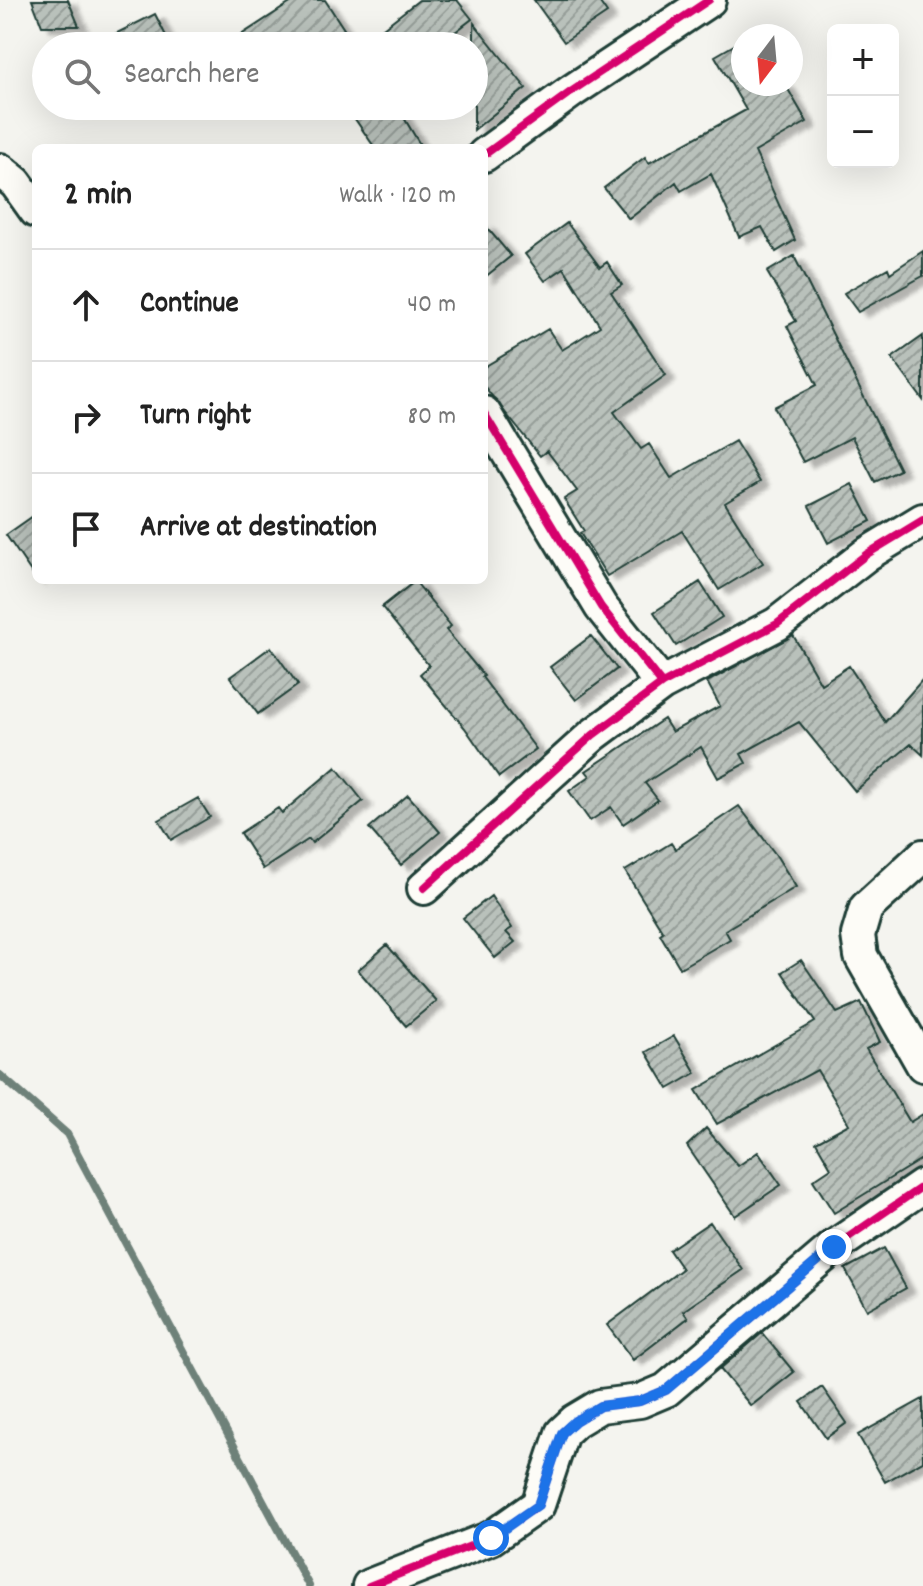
<!DOCTYPE html>
<html lang="en">
<head>
<meta charset="utf-8">
<style>
	:root { --surface:#fff; --page:#f6f6f6; --text:#222; --muted:#767676; --line:#e0e0e0 }
	body { margin:0; font-family:Dekko,sans-serif; background:var(--page); color:var(--text) }
	.controls { position:absolute; right:24px; top:24px; display:grid; overflow:hidden; border-radius:12px; box-shadow:0 8px 32px #0002 }
	.controls button { width:72px; height:72px; display:grid; place-items:center; padding:0; border:0; border-bottom:2px solid var(--line); background:var(--surface); color:var(--text); font:40px sans-serif }
	.compass { position:absolute; left:731px; top:24px; width:72px; height:72px; border-radius:50%; background:var(--surface); box-shadow:0 8px 32px #0002; rotate:196deg }
	.stop { position:absolute; width:24px; height:24px; margin:-18px; border:6px solid #1a73e8; border-radius:50%; background:#fff }
	.stop.end { background:#1a73e8; border-color:#fff; box-shadow:0 2px 8px #0008 }
	.list { margin:0; padding:0; list-style:none }
	h2 { display:flex; justify-content:space-between; align-items:center; height:104px; margin:0; padding:0 32px; font-size:34px }
	h2 small { font-size:26px; font-weight:400; color:var(--muted) }
	.list li { display:grid; grid-template-columns:52px 1fr auto; gap:24px; align-items:center; box-sizing:border-box; height:112px; padding:0 32px; border-top:2px solid var(--line) }
	.list b { display:block; font-size:30px; white-space:nowrap }
	.list em { font-size:26px; font-style:normal; color:var(--muted) }
	.icon { flex:none; width:44px; height:44px; fill:none; stroke:currentColor; stroke-width:2; stroke-linecap:round; stroke-linejoin:round }
	.map { position:relative; flex:none; width:923px; height:1586px; overflow:hidden }
	.search { position:absolute; background:var(--surface); box-shadow:0 8px 32px #0002; left:32px; top:32px; width:456px; height:88px; display:flex; align-items:center; gap:20px; box-sizing:border-box; padding:0 28px; border-radius:44px; color:var(--muted); font-size:30px }
	.panel { position:absolute; background:var(--surface); box-shadow:0 8px 32px #0002; left:32px; top:144px; width:456px; height:440px; border-radius:12px }
	.map>svg:first-child { display:block }
	.lines { fill:none; stroke-linecap:round; stroke-linejoin:round }
	.stream { stroke:#6e8179; stroke-width:8 }
	.building { fill:url(#building-hatch); stroke:#1f3d34; stroke-width:2; filter:url(#shadow) }
	.minor-casing { stroke:#1f3d34; stroke-width:38 }
	.minor { stroke:#fdfcf7; stroke-width:32 }
	.cycleway-casing { stroke:#fdfcf7; stroke-width:13 }
	.cycleway { stroke:#d6006c; stroke-width:8 }
	.route { stroke:#1a73e8; stroke-width:10 }
</style>
</head>
<body>
<div class="map">
<svg width="923" height="1586" viewBox="0 0 923 1586">
	<defs>
		<pattern id="building-hatch" width="6" height="6" patternUnits="userSpaceOnUse" patternTransform="scale(2)"><rect width="6" height="6" fill="#b9c1bb"/><path d="M-1 1l2-2M0 6l6-6M5 7l2-2" fill="none" stroke="#969e99"/></pattern>
		<filter id="shadow"><feDropShadow dx="9" dy="5" stdDeviation="2" flood-color="#0004"/></filter>
	</defs>
	<rect width="100%" height="100%" fill="#f4f4ef"/>
	<filter id="ink" filterUnits="userSpaceOnUse"><feTurbulence type="fractalNoise" baseFrequency=".0125" numOctaves="2"/><feDisplacementMap in="SourceGraphic" scale="16" xChannelSelector="R" yChannelSelector="G"/><feConvolveMatrix kernelMatrix="1 2 1 2 8 2 1 2 1" color-interpolation-filters="sRGB"/></filter>
	<g filter="url(#ink)">
		<g class="lines">
			<path class="stream" d="M0,1075L67,1134L309,1586"/>
		</g>
		<path class="building" d="M32,0H68L79,26H42Z
			M295,0H325L355,46H224Z
			M419,0H457L472,19L437,46H360Z
			M534,0H598L607,13L564,42Z
			M155,14L171,46H91Z
			M474,23L526,88L474,130Z
			M743,40V84H785L807,122L755,152L795,240L776,252L762,227L739,237L711,174L681,191L676,182L629,219L604,188L645,157L649,163L746,110L715,56Z
			M346,106H397L422,148H375Z
			M567,223L600,267L607,262L622,285L611,292L666,375L614,412L641,449L649,444L671,478L735,441L760,482L725,503L763,563L719,590L682,531L607,576L580,533L584,531L564,499L577,491L547,451L540,456L484,386V367L548,329L562,350L600,326L564,268L545,281L525,254Z
			M484,224L511,256L484,278Z
			M923,251V276L858,312L844,293L888,268L890,273Z
			M794,256L900,470L875,482L852,437L803,462L774,407L817,385L787,326L796,321L767,272Z
			M923,336V400L892,358Z
			M852,484L871,521L828,543L809,506Z
			M36,514V579L6,535Z
			M415,581L451,626L446,630L484,676L482,677L536,749L499,777L465,728L420,674L429,666L382,607Z
			M700,582L722,617L676,646L654,612Z
			M793,635L821,684L849,666L885,722L923,679V755L911,744L855,791L799,722L741,754L746,763L718,778L701,747L645,783L658,800L623,824L611,807L590,821L569,791L590,776L586,771L664,719L672,732L720,706L707,682Z
			M591,636L617,669L576,700L550,667Z
			M271,647L298,685L258,714L230,677Z
			M336,767L363,801L312,843L309,839L263,869L240,833L278,808L282,813Z
			M408,795L440,832L401,865L369,828Z
			M198,798L210,817L171,840L159,820Z
			M739,806L776,855L796,887L725,930L730,939L680,968L660,934L663,932L625,871L671,843L675,849Z
			M491,896L512,928L506,932L515,942L495,958L463,918Z
			M387,945L436,1001L406,1026L358,970Z
			M801,960L837,1013L861,1002L880,1042L866,1049L910,1122L923,1114V1158L834,1213L813,1180L831,1168L816,1142L849,1124L817,1070L717,1124L696,1090L815,1022L782,972Z
			M674,1036L696,1073L668,1089L646,1052Z
			M706,1128L738,1166L758,1152L781,1185L735,1216L687,1146Z
			M710,1222L743,1270L683,1311L688,1318L633,1360L607,1325L682,1269L669,1250Z
			M884,1248L906,1288L867,1310L845,1269Z
			M762,1333L794,1372L751,1406L720,1369Z
			M822,1387L847,1423L826,1438L801,1402Z
			M923,1399V1461L885,1482L858,1435Z"/>
		<g class="lines">
			<g class="minor-casing">
				<path id="minor" d="M484,155L572,91L709,0
					M0,170L16,183L36,211
					M484,413L601,607L662,684
					M923,856L866,908L858,935L861,956L923,1065
					M424,888L593,735L662,684L777,624L867,554L923,520
					M369,1586L491,1538L538,1505L562,1433L575,1421L600,1406L640,1401L666,1390L834,1247L923,1186"/>
			</g>
			<use href="#minor" class="minor"/>
			<g class="cycleway-casing">
				<path id="cycleway" d="M484,155L572,91L709,0
					M484,413L601,607L662,684
					M424,888L593,735L662,684L777,624L867,554L923,520
					M369,1586L491,1538L538,1505L562,1433L575,1421L600,1406L640,1401L666,1390L834,1247L923,1186"/>
			</g>
			<use href="#cycleway" class="cycleway"/>
		</g>
	</g>
	<g class="lines" filter="url(#ink)">
		<path class="route" d="M491,1538L538,1505L562,1433L575,1421L600,1406L640,1401L666,1390L834,1247"/>
	</g>
</svg>
<div class="controls">
<button>+</button>
<button>−</button>
</div>
<svg class="compass" viewBox="-18 -18 36 36"><path d="M0-13l5 13h-10z" fill="#e53935"/><path d="M0 13l5-13h-10z" fill="#767676"/></svg>
<div class="stop" style="left:491px;top:1538px"></div>
<div class="stop end" style="left:834px;top:1247px"></div>
<div class="search"><svg class="icon" aria-label="search" viewBox="0 0 24 24"><circle cx="10" cy="10" r="6"/><path d="M15 15l6 6"/></svg>Search here</div>
<section class="panel">
<h2>2 min<small>Walk · 120 m</small></h2>
<ul class="list">
<li><svg class="icon" aria-label="ahead" viewBox="0 0 24 24"><path d="M12 20V5M6 11l6-6 6 6"/></svg><div><b>Continue</b></div><em>40 m</em></li>
<li><svg class="icon" aria-label="right" viewBox="0 0 24 24"><path d="M7 20v-9h11M14 6l5 5-5 5"/></svg><div><b>Turn right</b></div><em>80 m</em></li>
<li><svg class="icon" aria-label="arrive" viewBox="0 0 24 24"><path d="M6 21V4h12l-3 4 3 4H6"/></svg><div><b>Arrive at destination</b></div></li>
</ul>
</section>
</div>
</body>
</html>
